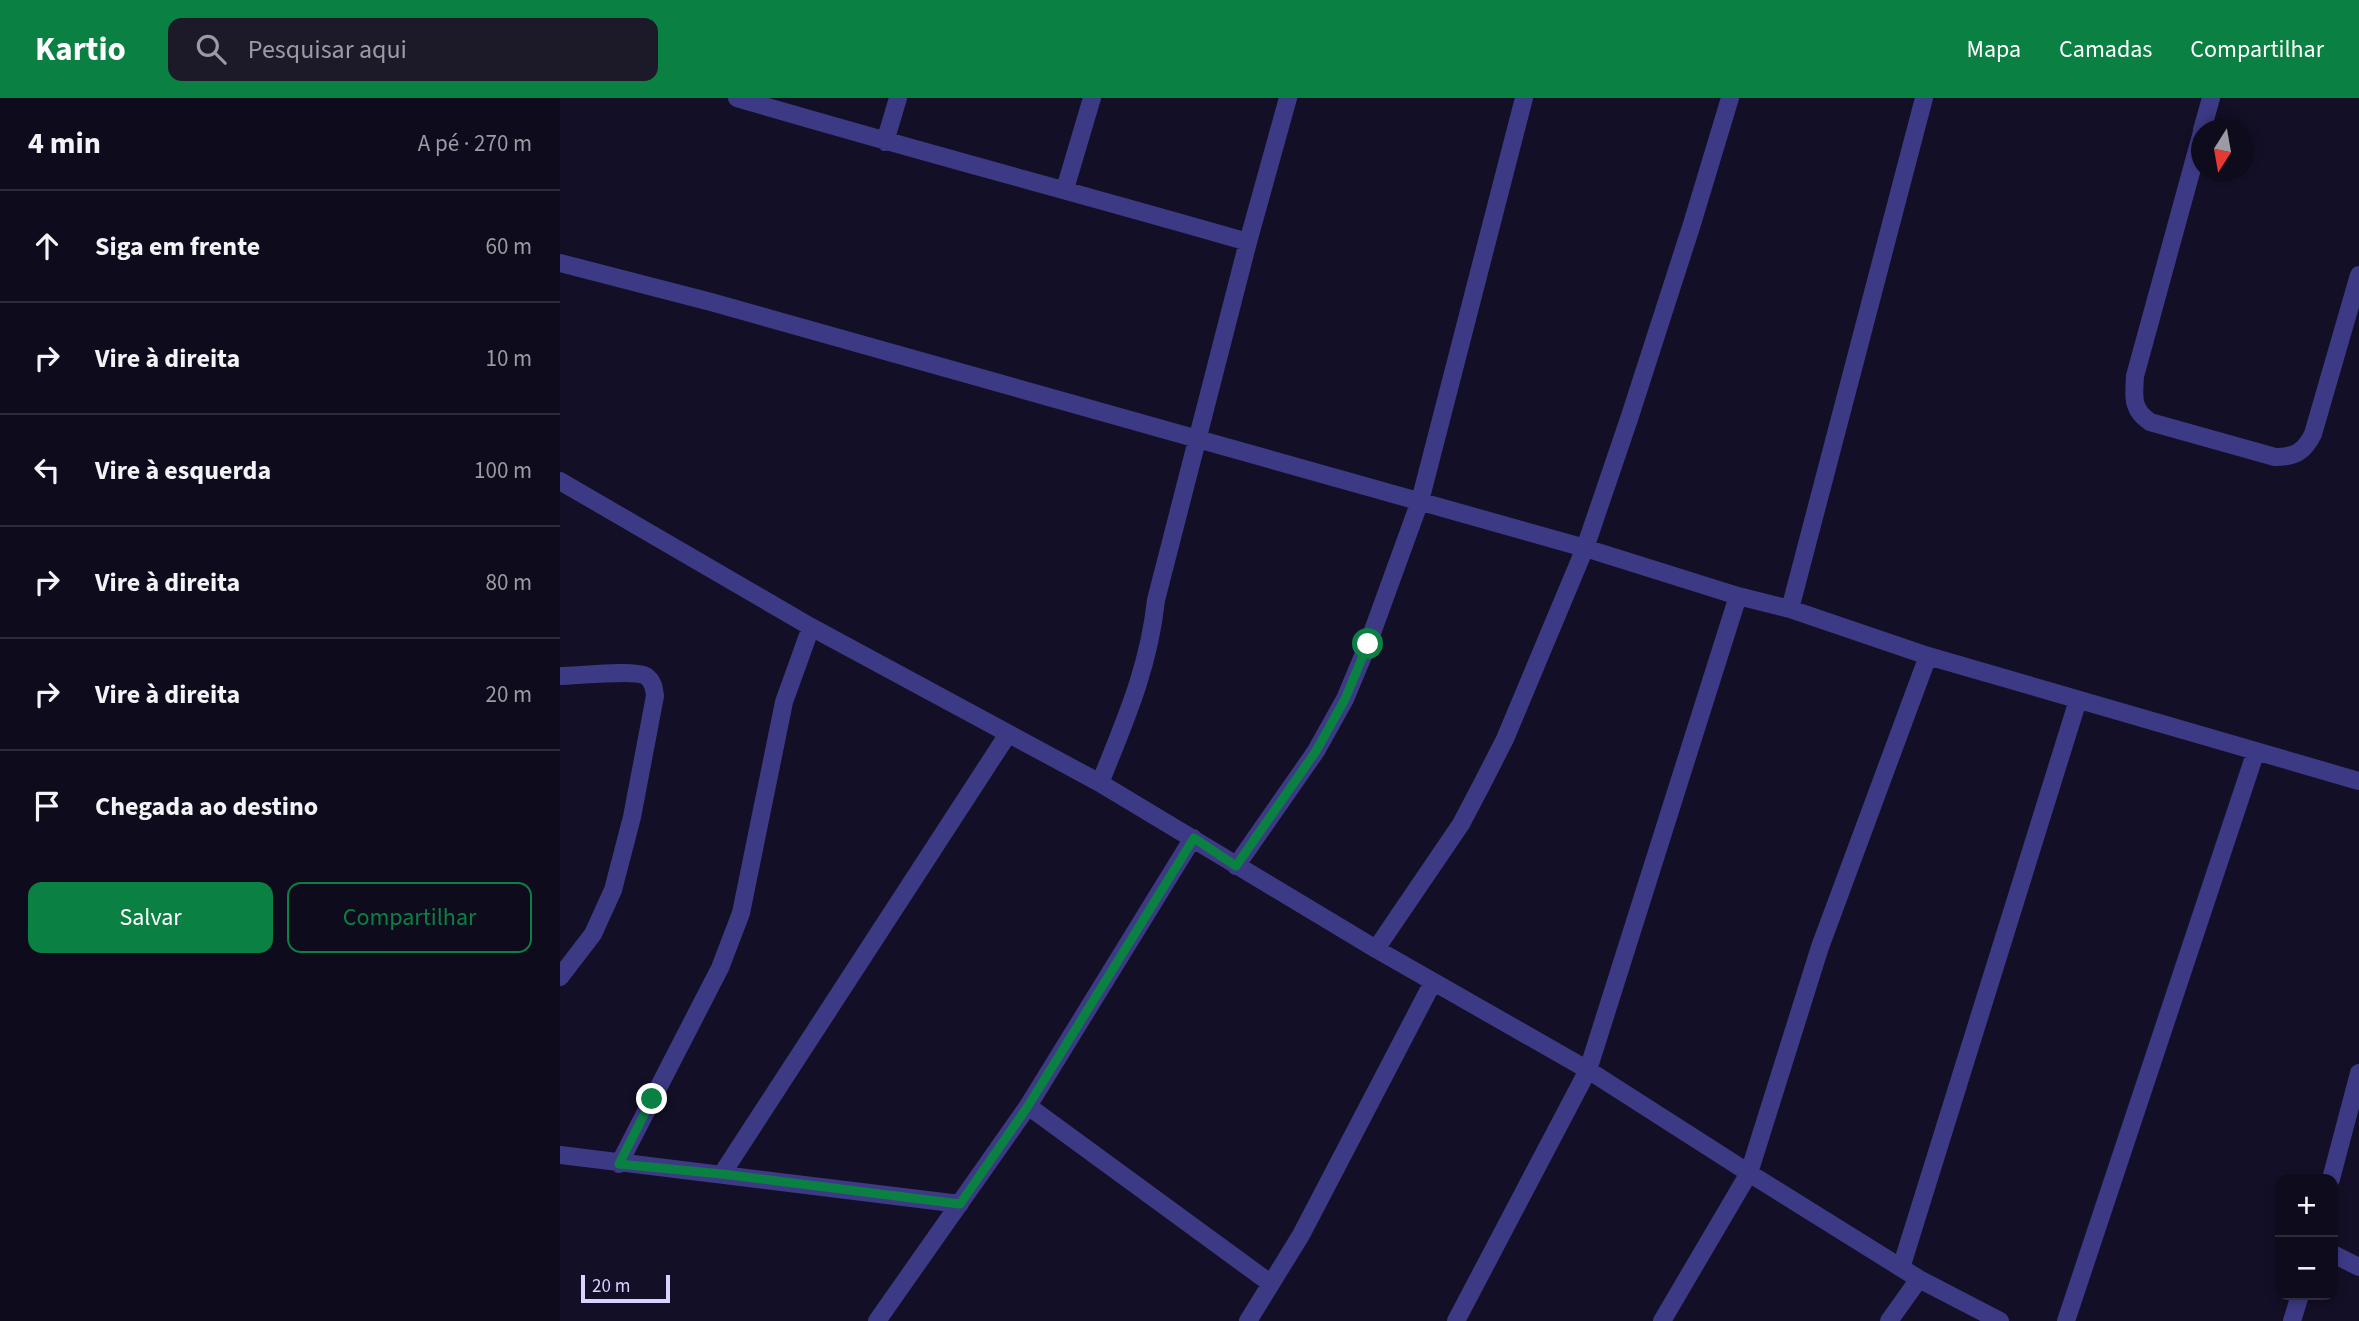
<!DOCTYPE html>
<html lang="pt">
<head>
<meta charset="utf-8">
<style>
	:root { --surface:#0e0b1c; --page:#1c1929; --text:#f1f3f6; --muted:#9b9ba3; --line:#2e2b3b; --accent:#0b8043 }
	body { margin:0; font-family:"Source Sans 3",sans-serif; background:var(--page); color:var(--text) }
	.controls { position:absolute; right:21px; bottom:21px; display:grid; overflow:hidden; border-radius:14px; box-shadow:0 4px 10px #0003 }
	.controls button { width:63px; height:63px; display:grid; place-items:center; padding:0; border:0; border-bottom:2px solid var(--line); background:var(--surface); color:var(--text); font:35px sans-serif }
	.compass { position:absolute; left:1631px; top:21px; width:63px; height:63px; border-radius:50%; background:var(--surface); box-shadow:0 4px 10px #0003; rotate:191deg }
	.scale { position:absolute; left:21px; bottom:18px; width:89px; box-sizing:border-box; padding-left:7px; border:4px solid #d9d4ff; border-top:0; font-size:19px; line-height:24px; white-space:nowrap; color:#d9d4ff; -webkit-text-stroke:5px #130f26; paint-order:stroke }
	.stop { position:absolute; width:21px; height:21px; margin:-16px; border:5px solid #0b8043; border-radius:50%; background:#fff }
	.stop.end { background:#0b8043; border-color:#fff; box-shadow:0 2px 7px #0008 }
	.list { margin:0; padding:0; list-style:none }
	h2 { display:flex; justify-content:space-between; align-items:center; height:91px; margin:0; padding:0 28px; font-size:30px }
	h2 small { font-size:23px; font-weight:400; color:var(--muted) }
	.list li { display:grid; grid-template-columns:46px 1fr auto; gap:21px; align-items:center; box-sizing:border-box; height:112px; padding:0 28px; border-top:2px solid var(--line) }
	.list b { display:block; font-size:26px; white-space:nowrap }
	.list em { font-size:23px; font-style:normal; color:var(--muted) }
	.actions { display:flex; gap:14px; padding:21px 28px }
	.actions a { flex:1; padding:16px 0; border:2px solid var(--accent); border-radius:14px; text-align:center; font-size:24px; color:var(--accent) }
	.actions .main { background:var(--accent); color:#fff }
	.icon { flex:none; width:38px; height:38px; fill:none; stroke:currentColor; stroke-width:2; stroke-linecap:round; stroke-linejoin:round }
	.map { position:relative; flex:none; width:1799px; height:1223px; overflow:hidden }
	header { display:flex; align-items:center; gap:42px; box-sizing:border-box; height:98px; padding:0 35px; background:var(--accent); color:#fff }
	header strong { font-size:33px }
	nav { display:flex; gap:38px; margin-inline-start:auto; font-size:24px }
	.search { width:490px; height:63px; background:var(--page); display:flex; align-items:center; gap:18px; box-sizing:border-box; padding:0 24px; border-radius:14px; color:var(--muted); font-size:26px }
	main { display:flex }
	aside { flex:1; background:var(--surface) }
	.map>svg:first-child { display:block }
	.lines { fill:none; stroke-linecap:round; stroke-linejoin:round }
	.minor { stroke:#3d3a85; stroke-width:18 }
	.route { stroke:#0b8043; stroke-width:9 }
</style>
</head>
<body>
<header>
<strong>Kartio</strong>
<div class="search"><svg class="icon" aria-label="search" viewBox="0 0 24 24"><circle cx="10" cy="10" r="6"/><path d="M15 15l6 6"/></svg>Pesquisar aqui</div>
<nav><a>Mapa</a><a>Camadas</a><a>Compartilhar</a></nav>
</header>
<main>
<aside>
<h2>4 min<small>A pé · 270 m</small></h2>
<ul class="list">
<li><svg class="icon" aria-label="ahead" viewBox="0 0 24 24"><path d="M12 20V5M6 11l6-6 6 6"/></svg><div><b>Siga em frente</b></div><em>60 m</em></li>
<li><svg class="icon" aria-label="right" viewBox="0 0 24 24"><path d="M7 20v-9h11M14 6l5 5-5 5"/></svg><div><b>Vire à direita</b></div><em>10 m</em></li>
<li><svg class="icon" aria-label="left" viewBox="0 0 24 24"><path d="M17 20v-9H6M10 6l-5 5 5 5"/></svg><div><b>Vire à esquerda</b></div><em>100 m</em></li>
<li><svg class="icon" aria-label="right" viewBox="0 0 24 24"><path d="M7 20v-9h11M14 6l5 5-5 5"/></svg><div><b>Vire à direita</b></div><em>80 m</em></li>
<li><svg class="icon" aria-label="right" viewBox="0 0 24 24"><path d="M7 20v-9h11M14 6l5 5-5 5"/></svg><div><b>Vire à direita</b></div><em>20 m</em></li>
<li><svg class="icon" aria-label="arrive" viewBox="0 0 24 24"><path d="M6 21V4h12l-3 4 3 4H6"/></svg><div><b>Chegada ao destino</b></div></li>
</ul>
<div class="actions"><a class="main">Salvar</a><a>Compartilhar</a></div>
</aside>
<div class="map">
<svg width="1799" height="1223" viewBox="0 0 1799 1223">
	<rect width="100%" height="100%" fill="#130f26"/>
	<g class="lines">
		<path class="minor" d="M177,0C346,50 518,95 688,144
			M1642,32L1651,0
			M1642,34L1575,278C1574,298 1571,311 1590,324L1715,359C1735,359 1744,354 1753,336L1799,177
			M325,44L338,0
			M505,91L532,0
			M0,165L151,204L1025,450L1178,498L1230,511L1368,558L1799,683
			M0,383L251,529L540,685L816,851L1028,972L1189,1075L1359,1181L1440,1223
			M1230,511L1364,0
			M0,578C16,578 75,571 86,578C93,583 94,590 95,598L72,719L53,792L33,836L0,879
			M540,685C565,623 589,569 596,502L688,144L728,0
			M676,768L756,653L785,601L808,546L860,403L964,0
			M816,851L901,726L921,688L945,641L1025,450L1069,321L1132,126L1170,0
			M468,1008L710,1185
			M0,1057L400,1106
			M59,1066L160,870L181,815L224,604L251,529
			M162,1076L448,636
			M1771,1081L1799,975
			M1773,1156L1799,1169
			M1341,1170L1518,602
			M317,1223L468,1008L633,740
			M688,1223L741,1137L873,884
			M896,1223L1028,972L1178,498
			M1102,1223L1189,1075L1260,849L1368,558
			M1329,1223L1359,1181
			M1506,1223L1696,653
			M1732,1223L1740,1197"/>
	</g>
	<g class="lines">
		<path class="route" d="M92,1001L59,1066L162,1076L400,1106L468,1008L634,740L676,768L756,653L785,601L808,546"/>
	</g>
</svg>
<div class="controls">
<button>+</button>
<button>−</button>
</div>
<svg class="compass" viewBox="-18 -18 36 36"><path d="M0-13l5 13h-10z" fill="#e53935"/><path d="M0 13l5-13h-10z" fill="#9b9ba3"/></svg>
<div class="scale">20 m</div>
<div class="stop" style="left:808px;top:546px"></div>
<div class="stop end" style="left:92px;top:1001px"></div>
</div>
</main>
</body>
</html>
